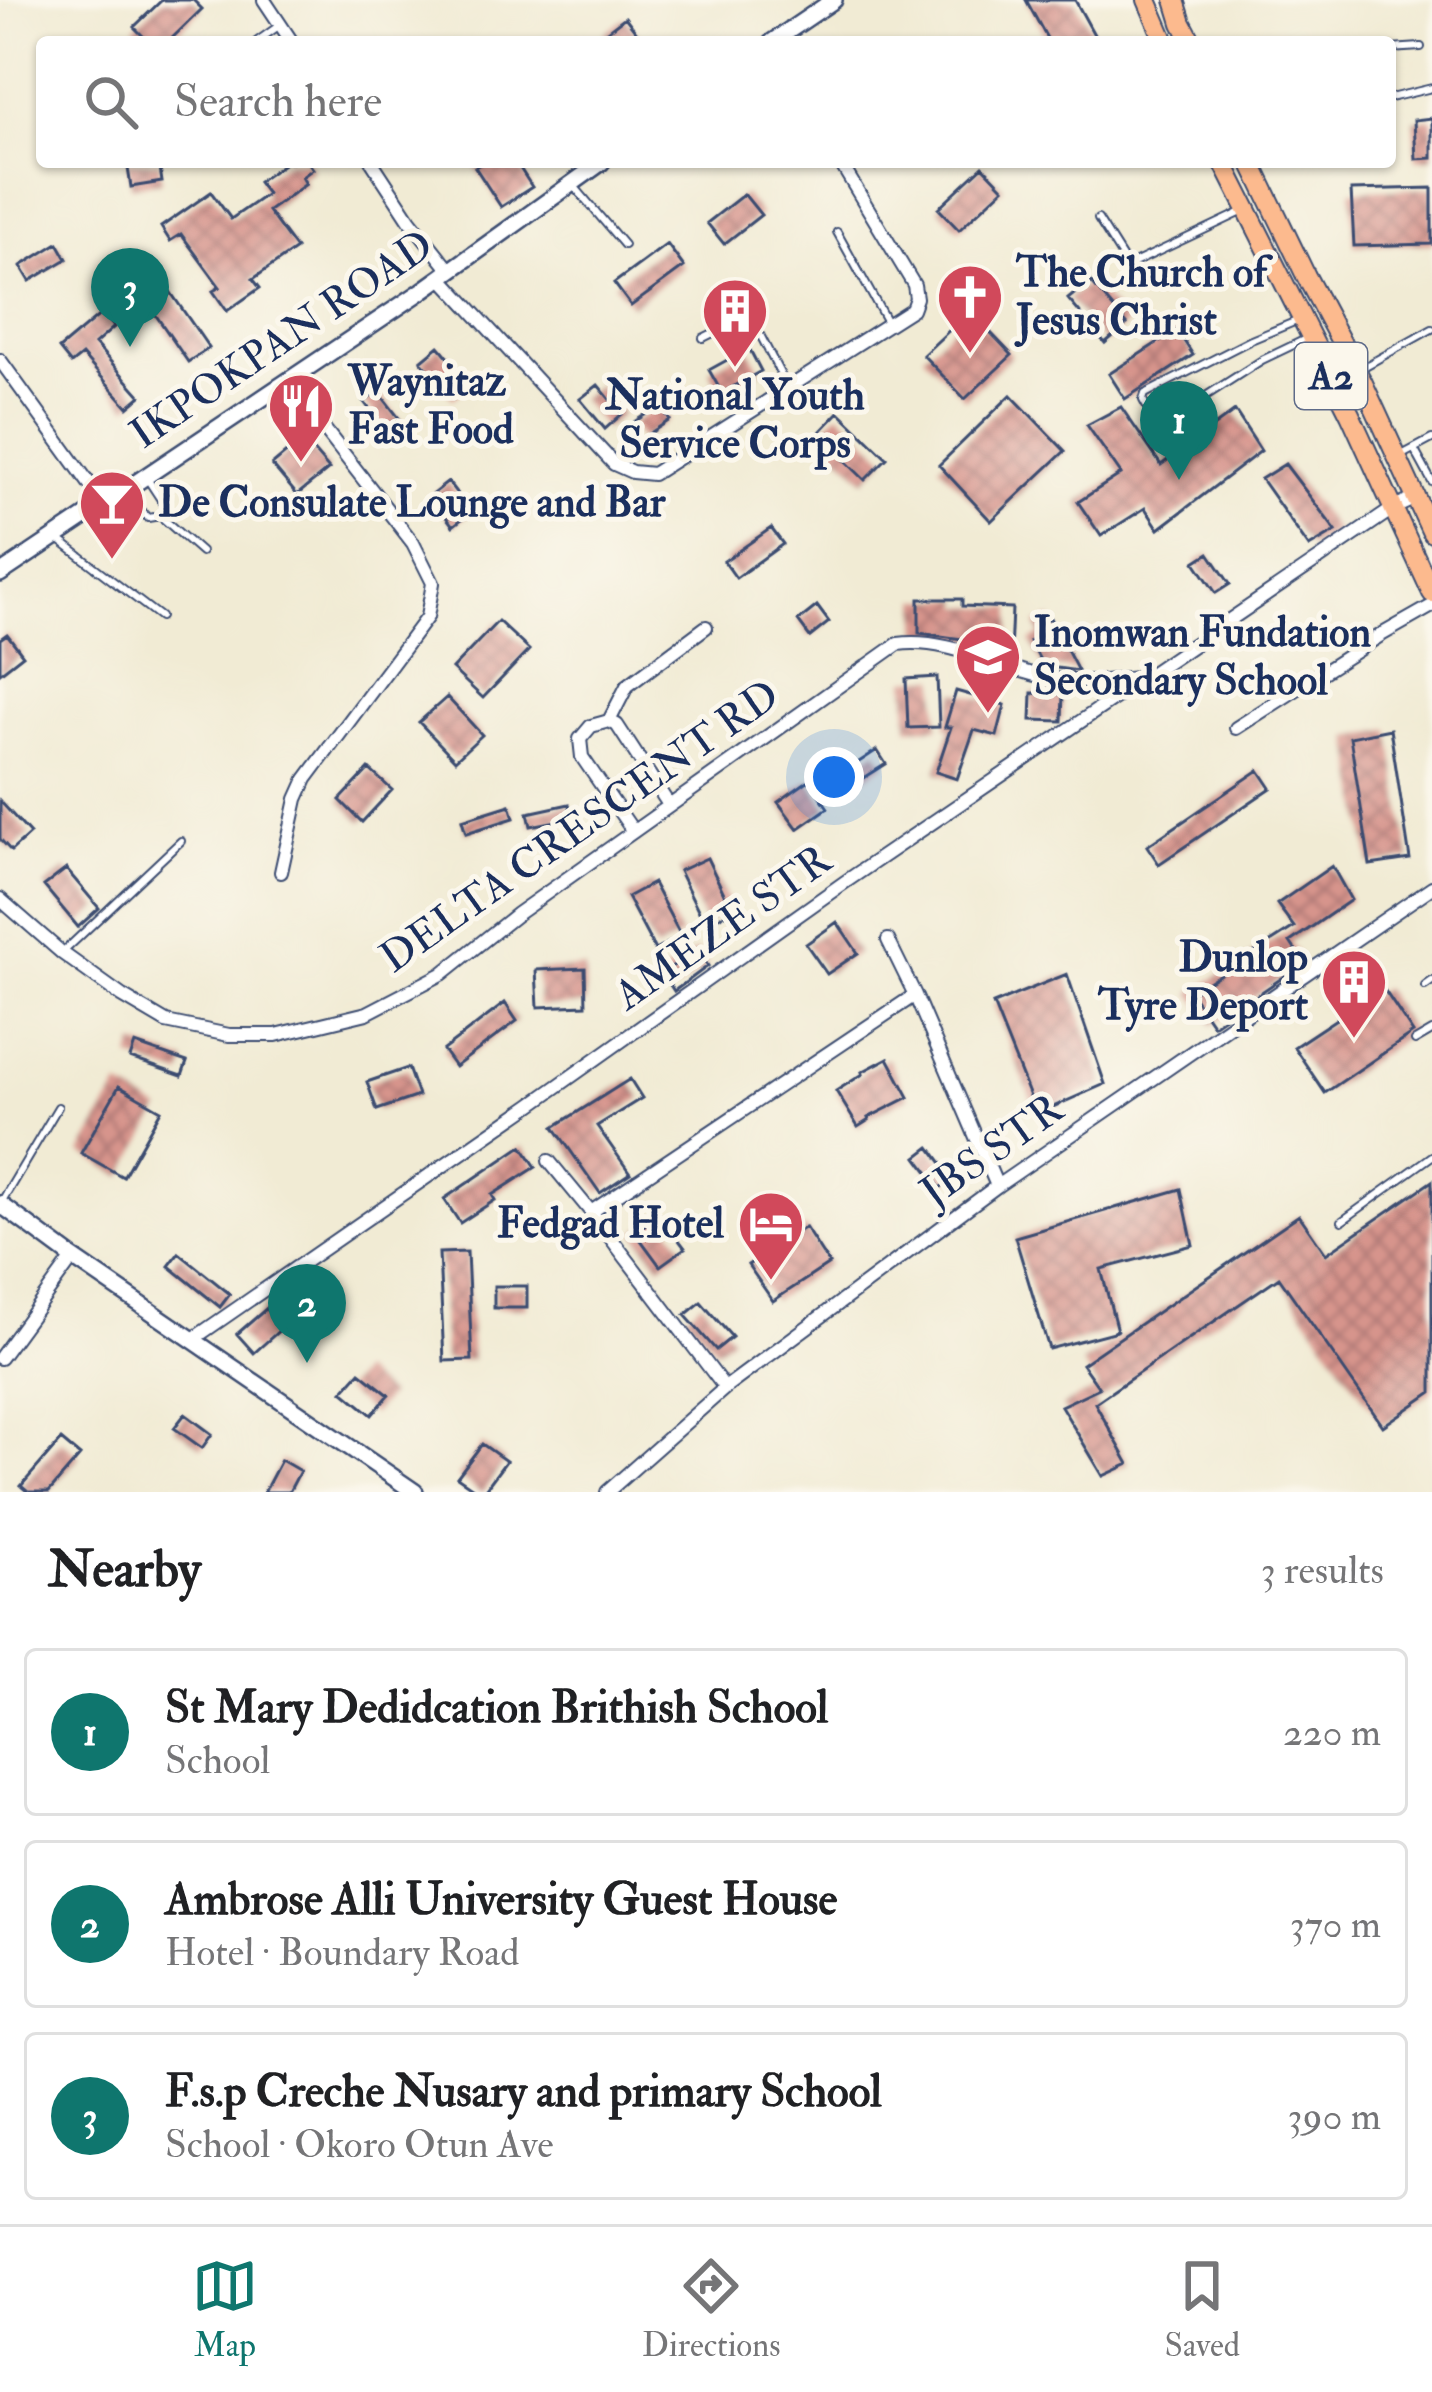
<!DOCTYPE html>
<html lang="en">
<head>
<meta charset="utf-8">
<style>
	:root { --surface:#fff; --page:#f2f2f2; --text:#202124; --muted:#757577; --line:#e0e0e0; --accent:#0f766e }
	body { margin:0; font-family:"IM FELL Double Pica",serif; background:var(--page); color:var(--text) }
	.you { position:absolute; left:834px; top:777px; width:42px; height:42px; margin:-30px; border:9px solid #fff; border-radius:50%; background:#1a73e8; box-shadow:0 0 0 18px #1a73e833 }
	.badge { display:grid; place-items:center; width:78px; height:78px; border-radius:50%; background:var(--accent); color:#fff; font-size:39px; font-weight:700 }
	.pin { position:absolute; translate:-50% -99px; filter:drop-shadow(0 3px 6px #0008) }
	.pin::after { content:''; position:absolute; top:63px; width:42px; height:36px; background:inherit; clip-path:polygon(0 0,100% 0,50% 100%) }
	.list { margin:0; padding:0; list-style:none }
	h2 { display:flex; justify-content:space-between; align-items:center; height:156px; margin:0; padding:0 48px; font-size:51px }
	h2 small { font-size:39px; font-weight:400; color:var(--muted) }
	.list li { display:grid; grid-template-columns:78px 1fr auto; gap:36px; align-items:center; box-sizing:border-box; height:168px; margin:0 24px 24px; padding:0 24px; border:3px solid var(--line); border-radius:12px }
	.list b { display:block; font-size:45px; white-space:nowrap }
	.list p { margin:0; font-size:39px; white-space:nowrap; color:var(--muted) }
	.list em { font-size:39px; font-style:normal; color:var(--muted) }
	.icon { flex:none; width:66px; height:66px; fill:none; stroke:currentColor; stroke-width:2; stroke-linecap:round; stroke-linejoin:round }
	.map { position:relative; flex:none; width:1432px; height:1492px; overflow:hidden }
	.search { position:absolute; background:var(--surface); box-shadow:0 3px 9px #0004; left:36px; right:36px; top:36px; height:132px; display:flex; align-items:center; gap:30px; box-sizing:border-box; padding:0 42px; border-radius:12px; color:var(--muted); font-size:45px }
	.sheet { height:732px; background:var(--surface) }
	nav { display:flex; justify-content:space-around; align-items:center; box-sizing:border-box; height:168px; border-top:3px solid var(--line); background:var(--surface); font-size:33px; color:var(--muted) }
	nav a { display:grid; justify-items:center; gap:6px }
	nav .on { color:var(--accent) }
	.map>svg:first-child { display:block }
	.building { fill:url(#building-cross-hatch) }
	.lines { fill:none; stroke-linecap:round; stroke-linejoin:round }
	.service-casing { stroke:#3b4b70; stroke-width:10 }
	.minor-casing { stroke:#3b4b70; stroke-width:16 }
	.tertiary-casing { stroke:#3b4b70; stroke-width:20 }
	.trunk-casing { stroke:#3b4b70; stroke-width:22 }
	.service { stroke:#fff; stroke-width:6 }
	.minor { stroke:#fff; stroke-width:12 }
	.tertiary { stroke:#fff; stroke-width:15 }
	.trunk { stroke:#fcba8e; stroke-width:18 }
	.labels { text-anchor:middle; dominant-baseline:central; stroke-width:10; stroke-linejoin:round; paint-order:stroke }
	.shield { fill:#fbf7ec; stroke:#5e6b89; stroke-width:3 }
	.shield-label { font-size:39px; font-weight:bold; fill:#1b2f5e }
	.poi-label { font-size:42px; font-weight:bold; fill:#1b2f5e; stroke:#fbf7ec; text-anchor:start }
	.street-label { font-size:42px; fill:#1b2f5e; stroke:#fbf7ec }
</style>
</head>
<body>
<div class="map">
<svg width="1432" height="1492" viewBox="0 0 1432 1492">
	<defs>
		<pattern id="building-cross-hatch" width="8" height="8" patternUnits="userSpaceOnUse" patternTransform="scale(3)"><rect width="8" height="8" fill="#d7948c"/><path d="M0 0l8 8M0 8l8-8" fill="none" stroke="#ae7976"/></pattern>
	</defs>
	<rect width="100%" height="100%" fill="#fbf7ec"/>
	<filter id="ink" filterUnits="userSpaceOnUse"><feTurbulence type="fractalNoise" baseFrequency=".00833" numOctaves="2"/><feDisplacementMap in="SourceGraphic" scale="24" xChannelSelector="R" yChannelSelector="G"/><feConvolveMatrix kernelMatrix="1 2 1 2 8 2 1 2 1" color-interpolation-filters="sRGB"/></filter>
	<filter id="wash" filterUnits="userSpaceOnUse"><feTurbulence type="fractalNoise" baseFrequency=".004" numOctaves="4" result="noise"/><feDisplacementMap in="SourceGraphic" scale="48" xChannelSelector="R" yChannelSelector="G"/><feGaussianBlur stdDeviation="2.7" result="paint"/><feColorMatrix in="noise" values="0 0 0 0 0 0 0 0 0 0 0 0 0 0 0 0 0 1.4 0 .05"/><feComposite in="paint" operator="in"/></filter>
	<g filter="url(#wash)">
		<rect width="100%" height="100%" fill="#f1ebd4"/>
		<g id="blocks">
			<path class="building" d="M162,0H193L202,9L168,42H149L134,27Z
				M1026,0H1075L1098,42H1049Z
				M625,17L644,42H609L603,34Z
				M1432,118V158L1416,159L1414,120Z
				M127,162H159L162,182L131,187Z
				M286,162H308L313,169L302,177L306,184L268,211L296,249L253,279L260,288L227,311L213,291L220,287L181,234L170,241L161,227L211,192L231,219L267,194L258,182Z
				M484,162H516L532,187L501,207L475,167Z
				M983,166L1004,188L959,230L938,208Z
				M1432,188V244L1354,246L1351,190Z
				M744,194L761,215L724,244L707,223Z
				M58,243L67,259L30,281L21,266Z
				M667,244L684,267L631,306L614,283Z
				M1090,281L1127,324L1105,343L1068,299Z
				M165,284L209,348L188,362L144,298Z
				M970,311L1012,355L965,399L923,355Z
				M102,313L114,327L95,344L141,396L128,407L82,355L71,364L59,349Z
				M1177,330L1193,355L1125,399L1109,374Z
				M439,346L471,384L453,399L421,361Z
				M749,348L761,371L722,393L709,370Z
				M598,385L622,414L605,429L580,399Z
				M378,391L406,427L392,438L364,402Z
				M1011,395L1065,451L991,521L939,465Z
				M660,405L670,420L641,439L631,424Z
				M1121,407L1161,465L1235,411L1261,451L1159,529L1145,508L1101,536L1078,502L1121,474L1087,425Z
				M839,412L887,458L865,480L818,434Z
				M303,439L329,469L297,495L272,465Z
				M1285,464L1336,531L1309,547L1261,479Z
				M448,482L471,512L453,526L430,496Z
				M771,528L783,544L736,578L724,561Z
				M1209,553L1230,584L1216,593L1195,562Z
				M919,599H962V606L1012,608L1010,655L977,645V641L919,633Z
				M817,606L829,622L810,637L798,621Z
				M1050,618L1078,671L1043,666L1030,641L1040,635L1035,624Z
				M498,621L529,650L483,698L452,669Z
				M7,634L23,655L0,673V639Z
				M937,677L939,727L908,728L906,679Z
				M956,691L1005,705L997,736L974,730L957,779L936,772L951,727H945Z
				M1032,693L1063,694L1062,721L1031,720Z
				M447,697L482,735L455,760L419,722Z
				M1390,729L1410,859L1370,865L1350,737Z
				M877,750L886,764L853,785L844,772Z
				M369,769L392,790L362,822L340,800Z
				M1259,770L1271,788L1159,864L1147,846Z
				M809,780L828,808L798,829L778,802Z
				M0,801L30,834L11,851L0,839Z
				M569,804L572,818L531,826L528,813Z
				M510,805L514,818L466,833L462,820Z
				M707,858L732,910L705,924L679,871Z
				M1332,866L1351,900L1290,942L1304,963L1213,1025L1191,993L1294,927L1277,904Z
				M66,869L99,908L78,927L44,886Z
				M653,883L681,936L655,950L627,897Z
				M837,922L858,953L827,974L806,944Z
				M697,950L708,966L674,991L662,973Z
				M585,968L586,1005L538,1007L536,970Z
				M1067,974L1105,1084L1037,1114L993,1004Z
				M1383,988L1413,1033L1325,1093L1294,1047Z
				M505,1003L517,1021L455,1067L443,1050Z
				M135,1044L187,1062L182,1076L130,1058Z
				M888,1058L909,1097L868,1118L869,1120L858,1127L836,1091L863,1074L862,1072Z
				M408,1068L418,1096L377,1110L367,1082Z
				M630,1079L642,1098L597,1126L630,1173L600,1193L554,1127Z
				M119,1086L161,1110L123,1177L81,1153Z
				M522,1146L536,1167L492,1195L495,1200L460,1223L444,1199Z
				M930,1147L953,1178L940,1188L917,1157Z
				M1432,1181V1392L1383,1426L1279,1277L1095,1403L1129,1464L1103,1476L1061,1406L1099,1388L1082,1364L1299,1215L1326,1254Z
				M1181,1189L1193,1245L1101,1269L1117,1331L1049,1349L1015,1237Z
				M659,1214L685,1248L660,1266L635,1232Z
				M805,1227L829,1264L773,1301L748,1265Z
				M467,1252L472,1360L444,1361L439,1253Z
				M179,1253L230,1294L220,1307L169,1266Z
				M494,1286H527V1308H494Z
				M701,1302L732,1337L716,1350L685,1315Z
				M267,1308L283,1327L254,1353L237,1334Z
				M360,1372L389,1395L372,1415L343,1391Z
				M185,1414L212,1434L202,1448L174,1428Z
				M61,1440L80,1456L49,1492H28L21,1486Z
				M482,1444L506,1461L483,1492H479L457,1477Z
				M281,1460L300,1471L289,1492H264Z"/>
		</g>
	</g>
	<g filter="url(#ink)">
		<use href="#blocks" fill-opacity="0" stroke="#3b4b70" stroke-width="3"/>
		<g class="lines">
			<g class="service-casing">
				<path id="service" d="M256,42L280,25
					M1390,49L1421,47
					M1390,98L1432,88
					M574,186L624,245
					M1098,219L1125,262L1132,264L1244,211
					M837,232L888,324
					M1299,320L1251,340L1145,394L1143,400L1156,424H1162L1262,360L1310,337
					M703,338L741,319L753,321L786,385
					M1360,369L1432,329
					M1414,449L1432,482
					M1400,456L1432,439
					M125,494L148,518L160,516L165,512V506L148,480
					M160,516L201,552
					M58,539L160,617
					M62,953L181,841
					M1425,986L1432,981
					M1415,1041L1432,1031
					M2,1201L58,1107
					M1342,1221L1432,1156"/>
			</g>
			<g class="minor-casing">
				<path id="minor" d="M264,0L292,42
					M372,162L410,220L449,269
					M441,277L614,464L632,472L653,474L912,309L916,298L914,285L840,162
					M0,360L104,504
					M609,721L617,725L669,805
					M1236,728L1381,635L1432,606
					M633,831L582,757L580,739L591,726L609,721L627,686L706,627
					M281,872L297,799L306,779L427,617L433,583L413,543L287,381
					M0,899L62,953L122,996L166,1022L229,1035H276L367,1013L442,974L517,914L898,644C951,637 1001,670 1053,679C1084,684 1116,680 1147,677
					M888,940L915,995L997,1186
					M549,1161L591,1212L725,1388
					M591,1212L915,995
					M193,1339L531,1105L845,882L1394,508L1416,498
					M0,1358L73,1258
					M607,1492L725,1388L997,1186L1432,887"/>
			</g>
			<g class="tertiary-casing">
				<path id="tertiary" d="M772,42L834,0
					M0,574L422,291L602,162
					M0,1204L73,1258L415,1492"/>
			</g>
			<g class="trunk-casing">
				<path id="trunk" d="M1147,0L1165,42
					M1175,0L1182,23L1192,42
					M1223,162L1350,414L1432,593
					M1251,162L1306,276L1363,383L1432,533"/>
			</g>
			<use href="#service" class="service"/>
			<use href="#minor" class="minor"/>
			<use href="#tertiary" class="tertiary"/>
			<use href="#trunk" class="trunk"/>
		</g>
	</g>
	<defs>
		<g id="church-pin" transform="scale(3.45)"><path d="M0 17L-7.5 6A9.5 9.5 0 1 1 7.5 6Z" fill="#d1495b" stroke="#fbf7ec"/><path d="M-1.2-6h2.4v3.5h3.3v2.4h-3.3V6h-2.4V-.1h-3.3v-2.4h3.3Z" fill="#fff"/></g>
		<g id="building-pin" transform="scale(3.45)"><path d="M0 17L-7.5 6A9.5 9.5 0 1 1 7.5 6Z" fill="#d1495b" stroke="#fbf7ec"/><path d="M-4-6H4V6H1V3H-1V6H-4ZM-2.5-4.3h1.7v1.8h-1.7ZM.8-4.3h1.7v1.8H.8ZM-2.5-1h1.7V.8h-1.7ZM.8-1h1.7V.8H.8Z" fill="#fff"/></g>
		<g id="restaurant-pin" transform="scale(3.45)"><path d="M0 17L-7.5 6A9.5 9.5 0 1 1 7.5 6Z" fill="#d1495b" stroke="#fbf7ec"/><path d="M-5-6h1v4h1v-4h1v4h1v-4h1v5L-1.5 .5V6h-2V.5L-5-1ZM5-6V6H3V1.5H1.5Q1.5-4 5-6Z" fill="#fff"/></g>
		<g id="bar-pin" transform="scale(3.45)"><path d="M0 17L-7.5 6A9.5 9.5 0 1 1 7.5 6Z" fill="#d1495b" stroke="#fbf7ec"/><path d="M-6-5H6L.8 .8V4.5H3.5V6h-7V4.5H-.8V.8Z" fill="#fff"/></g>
		<g id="school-pin" transform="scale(3.45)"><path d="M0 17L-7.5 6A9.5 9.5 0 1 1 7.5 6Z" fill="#d1495b" stroke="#fbf7ec"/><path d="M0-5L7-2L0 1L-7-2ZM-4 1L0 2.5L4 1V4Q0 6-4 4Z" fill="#fff"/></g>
		<g id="hotel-pin" transform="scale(3.45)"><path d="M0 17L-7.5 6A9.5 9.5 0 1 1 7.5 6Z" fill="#d1495b" stroke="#fbf7ec"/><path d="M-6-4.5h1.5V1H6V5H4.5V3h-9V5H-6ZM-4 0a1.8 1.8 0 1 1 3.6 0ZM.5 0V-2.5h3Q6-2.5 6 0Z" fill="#fff"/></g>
	</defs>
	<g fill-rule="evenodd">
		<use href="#church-pin" x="970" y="297"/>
		<use href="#building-pin" x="735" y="311"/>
		<use href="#restaurant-pin" x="301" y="406"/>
		<use href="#bar-pin" x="112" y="503"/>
		<use href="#school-pin" x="988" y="657"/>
		<use href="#building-pin" x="1354" y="982"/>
		<use href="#hotel-pin" x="771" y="1224"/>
	</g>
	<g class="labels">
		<rect class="shield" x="1295" y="343" width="72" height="66" rx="9"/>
		<g class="shield-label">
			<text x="1331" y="376">A2</text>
		</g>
		<g class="poi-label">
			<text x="1016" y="273">The Church of<tspan x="1016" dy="48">Jesus Christ</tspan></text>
			<text x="348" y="382">Waynitaz<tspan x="348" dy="48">Fast Food</tspan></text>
			<text x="735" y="396" text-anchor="middle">National Youth<tspan x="735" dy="48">Service Corps</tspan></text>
			<text x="158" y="503">De Consulate Lounge and Bar</text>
			<text x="1034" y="633">Inomwan Fundation<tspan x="1034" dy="48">Secondary School</tspan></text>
			<text x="1308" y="958" text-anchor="end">Dunlop<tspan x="1308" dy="48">Tyre Deport</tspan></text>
			<text x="724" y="1224" text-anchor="end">Fedgad Hotel</text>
		</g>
		<g class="street-label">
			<text transform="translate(282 340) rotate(-34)">IKPOKPAN ROAD</text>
			<text transform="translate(580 827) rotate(-35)">DELTA CRESCENT RD</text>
			<text transform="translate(723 928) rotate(-35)">AMEZE STR</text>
			<text transform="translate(992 1151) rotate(-35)">JBS STR</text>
		</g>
	</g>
</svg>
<div class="you"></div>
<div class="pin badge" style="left:1179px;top:480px">1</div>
<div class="pin badge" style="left:307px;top:1363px">2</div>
<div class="pin badge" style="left:130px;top:347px">3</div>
<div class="search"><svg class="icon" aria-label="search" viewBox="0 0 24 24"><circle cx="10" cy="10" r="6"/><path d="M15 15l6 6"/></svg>Search here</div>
</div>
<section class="sheet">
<h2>Nearby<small>3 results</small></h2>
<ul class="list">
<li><span class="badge">1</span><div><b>St Mary Dedidcation Brithish School</b><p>School</p></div><em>220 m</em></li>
<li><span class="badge">2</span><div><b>Ambrose Alli University Guest House</b><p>Hotel · Boundary Road</p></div><em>370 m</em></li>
<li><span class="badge">3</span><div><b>F.s.p Creche Nusary and primary School</b><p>School · Okoro Otun Ave</p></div><em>390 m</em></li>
</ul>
</section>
<nav>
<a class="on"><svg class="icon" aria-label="map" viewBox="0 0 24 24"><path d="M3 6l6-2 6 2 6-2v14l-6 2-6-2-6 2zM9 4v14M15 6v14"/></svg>Map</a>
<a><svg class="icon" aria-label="directions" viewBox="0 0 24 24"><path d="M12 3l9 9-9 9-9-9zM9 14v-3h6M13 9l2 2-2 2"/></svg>Directions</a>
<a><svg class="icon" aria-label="saved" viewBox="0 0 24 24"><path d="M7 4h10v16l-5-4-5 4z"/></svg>Saved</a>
</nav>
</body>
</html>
